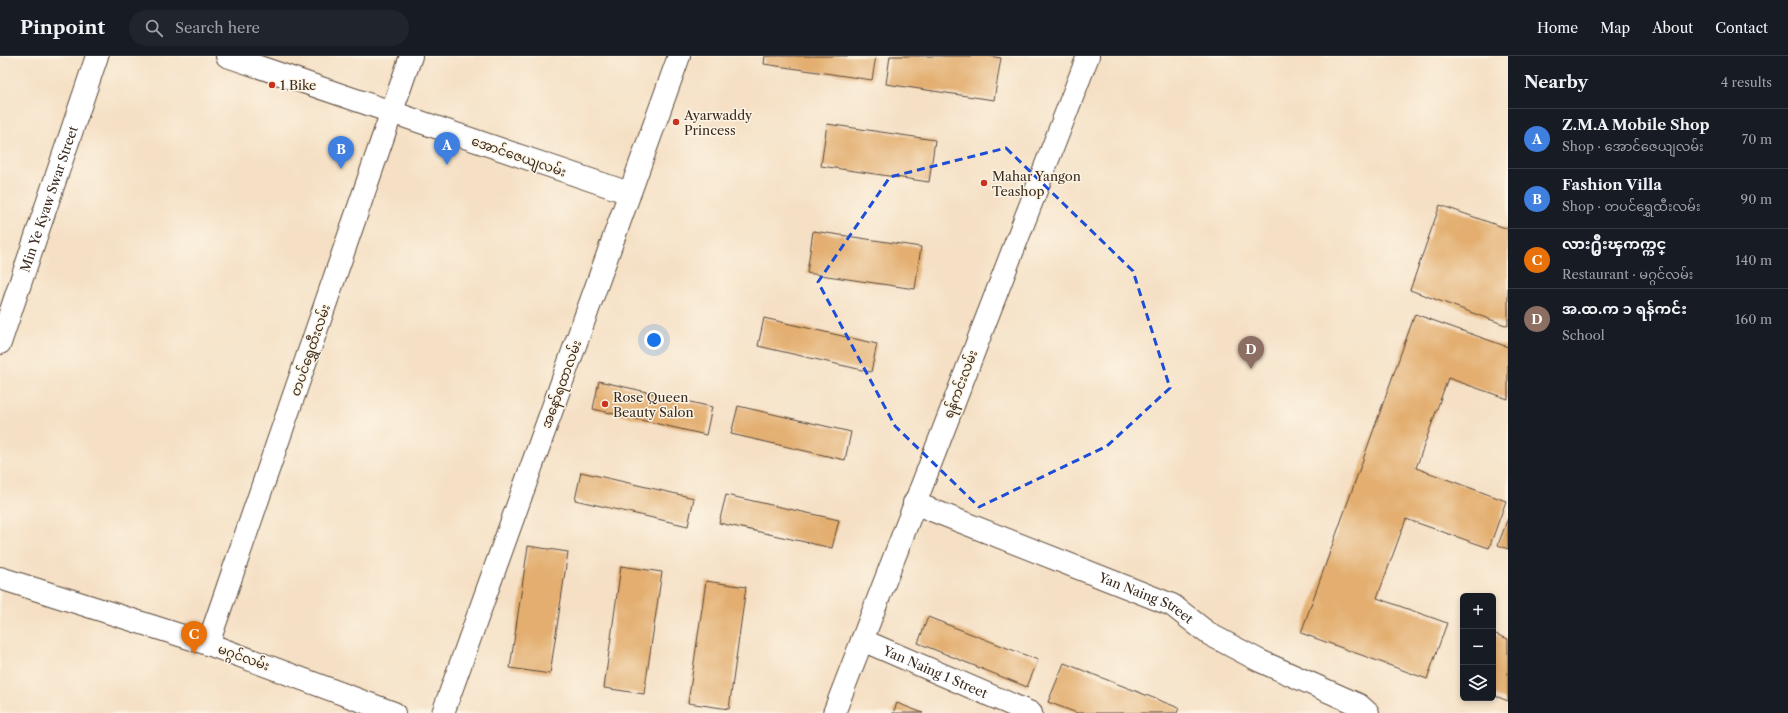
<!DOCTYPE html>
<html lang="en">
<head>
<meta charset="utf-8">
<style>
	:root { --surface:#171b24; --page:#20242c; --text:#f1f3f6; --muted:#9ea1a6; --line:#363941; --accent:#c8321e }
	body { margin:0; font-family:"Libre Caslon Text","Noto Sans Myanmar",serif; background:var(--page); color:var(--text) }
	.controls { position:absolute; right:12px; bottom:12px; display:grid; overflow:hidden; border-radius:6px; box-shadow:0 2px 6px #0003 }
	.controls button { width:36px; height:36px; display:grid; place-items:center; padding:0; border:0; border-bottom:1px solid var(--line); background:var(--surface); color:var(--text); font:20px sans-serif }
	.you { position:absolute; left:654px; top:284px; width:14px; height:14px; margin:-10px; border:3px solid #fff; border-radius:50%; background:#1a73e8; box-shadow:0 0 0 6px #1a73e833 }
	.badge { display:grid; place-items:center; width:26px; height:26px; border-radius:50%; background:var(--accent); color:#fff; font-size:13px; font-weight:700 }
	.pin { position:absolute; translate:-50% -33px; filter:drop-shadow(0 1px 2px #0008) }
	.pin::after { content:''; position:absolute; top:21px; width:14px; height:12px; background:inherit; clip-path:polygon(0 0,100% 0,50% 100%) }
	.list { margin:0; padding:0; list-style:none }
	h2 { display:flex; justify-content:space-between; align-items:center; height:52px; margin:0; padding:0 16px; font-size:17px }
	h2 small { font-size:13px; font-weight:400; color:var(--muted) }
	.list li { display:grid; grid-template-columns:26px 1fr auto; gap:12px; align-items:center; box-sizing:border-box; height:60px; padding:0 16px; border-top:1px solid var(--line) }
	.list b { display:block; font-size:15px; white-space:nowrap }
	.list p { margin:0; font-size:13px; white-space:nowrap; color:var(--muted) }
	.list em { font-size:13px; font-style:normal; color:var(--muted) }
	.icon { flex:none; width:22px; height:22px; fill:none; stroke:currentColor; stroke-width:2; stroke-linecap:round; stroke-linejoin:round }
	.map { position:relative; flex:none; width:1508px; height:657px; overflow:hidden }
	header { display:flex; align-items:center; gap:24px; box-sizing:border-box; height:56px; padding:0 20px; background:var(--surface); border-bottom:1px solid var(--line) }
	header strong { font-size:19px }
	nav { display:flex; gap:22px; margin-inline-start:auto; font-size:14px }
	.search { width:280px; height:36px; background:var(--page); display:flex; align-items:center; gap:10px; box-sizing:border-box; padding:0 14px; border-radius:22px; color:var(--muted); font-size:15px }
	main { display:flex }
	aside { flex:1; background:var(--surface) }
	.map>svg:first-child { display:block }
	.building { fill:#e3ae6f }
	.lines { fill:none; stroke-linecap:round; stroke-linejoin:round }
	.minor-casing { stroke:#574537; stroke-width:24 }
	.major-casing { stroke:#574537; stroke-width:24 }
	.minor { stroke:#fff; stroke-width:22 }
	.major { stroke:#fff; stroke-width:22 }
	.marked { fill:none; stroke:#1d4ed8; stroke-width:3; stroke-dasharray:8 5; stroke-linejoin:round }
	.poi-dot { fill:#c8321e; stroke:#fcf5e5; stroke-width:1.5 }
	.labels { text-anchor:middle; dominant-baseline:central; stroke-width:3; stroke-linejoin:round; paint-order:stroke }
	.poi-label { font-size:13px; fill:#3b2a1e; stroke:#fcf5e5; text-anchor:start }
	.street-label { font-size:13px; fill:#3b2a1e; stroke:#fcf5e5 }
</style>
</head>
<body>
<header>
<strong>Pinpoint</strong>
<div class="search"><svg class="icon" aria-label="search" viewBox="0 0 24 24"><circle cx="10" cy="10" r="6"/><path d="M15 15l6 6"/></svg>Search here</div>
<nav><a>Home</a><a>Map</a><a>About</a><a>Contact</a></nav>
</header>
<main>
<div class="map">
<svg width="1508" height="657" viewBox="0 0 1508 657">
	<rect width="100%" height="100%" fill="#fcf5e5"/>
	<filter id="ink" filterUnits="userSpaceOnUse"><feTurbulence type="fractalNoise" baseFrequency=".025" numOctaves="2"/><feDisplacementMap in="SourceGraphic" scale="8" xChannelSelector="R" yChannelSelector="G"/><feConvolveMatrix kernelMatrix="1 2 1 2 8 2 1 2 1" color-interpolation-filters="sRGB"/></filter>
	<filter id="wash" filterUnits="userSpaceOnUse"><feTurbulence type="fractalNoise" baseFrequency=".012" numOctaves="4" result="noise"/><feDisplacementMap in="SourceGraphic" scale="16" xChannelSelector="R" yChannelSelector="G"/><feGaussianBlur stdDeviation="0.9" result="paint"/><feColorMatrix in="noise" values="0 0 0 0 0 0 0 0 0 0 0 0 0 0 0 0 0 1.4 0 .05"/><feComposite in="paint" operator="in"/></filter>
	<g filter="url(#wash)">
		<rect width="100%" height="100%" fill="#f5e0c5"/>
		<g id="blocks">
			<path class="building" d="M765,0H876L872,24L764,8Z
				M890,0H989L1001,2L994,44L886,28Z
				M827,68L935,84L929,126L821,110Z
				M1440,149L1508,173V270L1410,234Z
				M813,175L921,191L915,233L807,217Z
				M1415,258L1508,291V343L1448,322L1416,412L1506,445L1489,492L1406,463L1377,542L1447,567L1427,623L1301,577Z
				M764,262L877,288L871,316L758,290Z
				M599,325L712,351L706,379L593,353Z
				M738,350L851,376L845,404L731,378Z
				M581,416L694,442L688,470L575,444Z
				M726,439L839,464L832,492L719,467Z
				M1508,462V493L1498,489Z
				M528,490L568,496L550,618L510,612Z
				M621,510L662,516L644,638L604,632Z
				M706,525L746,531L729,653L688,647Z
				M928,561L1038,604L1027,631L918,587Z
				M1493,577L1508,583V645L1493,639Z
				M1064,607L1179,652L1177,657H1077L1048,646Z
				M897,647L923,657H893Z"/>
		</g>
	</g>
	<g filter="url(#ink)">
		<use href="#blocks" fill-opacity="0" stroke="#574537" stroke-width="1"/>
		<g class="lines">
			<g class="minor-casing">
				<g id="minor">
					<path d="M227,0L629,137"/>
					<path id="s1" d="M0,287L97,0"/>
					<path id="s2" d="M914,447L1172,549L1209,578L1260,605L1359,649L1368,657"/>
					<path d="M0,522L208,588L394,657"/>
					<path id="s3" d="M862,584L1031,657"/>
					<path d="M208,588L411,0"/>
					<path d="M443,657L679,0"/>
				</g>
			</g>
			<g class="major-casing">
				<path id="major" d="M834,657L1088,0"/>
			</g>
			<use href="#minor" class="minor"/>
			<use href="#major" class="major"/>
		</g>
	</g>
	<path class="marked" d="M1006,92L1133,215L1170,332L1107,390L979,451L895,370L818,226L890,121Z"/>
	<g class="poi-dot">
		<circle cx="272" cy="29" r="4"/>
		<circle cx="676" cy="66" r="4"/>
		<circle cx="984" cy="127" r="4"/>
		<circle cx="605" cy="348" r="4"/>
	</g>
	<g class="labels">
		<g class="poi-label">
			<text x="280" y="29">1 Bike</text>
			<text x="684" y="59">Ayarwaddy<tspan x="684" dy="15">Princess</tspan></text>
			<text x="992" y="120">Mahar Yangon<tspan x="992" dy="15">Teashop</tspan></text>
			<text x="613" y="341">Rose Queen<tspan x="613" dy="15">Beauty Salon</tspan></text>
		</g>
		<g class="street-label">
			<text transform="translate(519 100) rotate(19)">အောင်ဇေယျလမ်း</text>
			<text stroke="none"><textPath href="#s1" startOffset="152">Min Ye Kyaw Swar Street</textPath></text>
			<text transform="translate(310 294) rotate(-71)">တပင်ရွှေထီးလမ်း</text>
			<text transform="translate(561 328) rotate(-70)">အနော်ရထာလမ်း</text>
			<text transform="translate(960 328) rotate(-69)">ရန်ကင်းလမ်း</text>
			<text stroke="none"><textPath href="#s2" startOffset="251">Yan Naing Street</textPath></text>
			<text transform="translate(244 601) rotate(20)">မဂ္ဂင်လမ်း</text>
			<text stroke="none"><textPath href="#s3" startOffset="80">Yan Naing 1 Street</textPath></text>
		</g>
	</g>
</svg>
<div class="controls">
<button>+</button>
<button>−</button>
<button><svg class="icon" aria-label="layers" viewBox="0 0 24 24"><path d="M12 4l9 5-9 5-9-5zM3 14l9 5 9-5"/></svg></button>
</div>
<div class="you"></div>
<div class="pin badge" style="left:447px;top:109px;background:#3f7fe0">A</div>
<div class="pin badge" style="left:341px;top:113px;background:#3f7fe0">B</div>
<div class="pin badge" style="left:194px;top:598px;background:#e8710a">C</div>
<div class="pin badge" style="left:1251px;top:313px;background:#8d6e63">D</div>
</div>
<aside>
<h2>Nearby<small>4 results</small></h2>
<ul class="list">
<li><span class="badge" style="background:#3f7fe0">A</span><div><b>Z.M.A Mobile Shop</b><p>Shop · အောင်ဇေယျလမ်း</p></div><em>70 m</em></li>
<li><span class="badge" style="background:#3f7fe0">B</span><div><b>Fashion Villa</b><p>Shop · တပင်ရွှေထီးလမ်း</p></div><em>90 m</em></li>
<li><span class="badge" style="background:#e8710a">C</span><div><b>လား႐ွိဳးၾကက္ကင္</b><p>Restaurant · မဂ္ဂင်လမ်း</p></div><em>140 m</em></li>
<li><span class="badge" style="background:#8d6e63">D</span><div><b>အ.ထ.က ၁ ရန်ကင်း</b><p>School</p></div><em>160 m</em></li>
</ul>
</aside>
</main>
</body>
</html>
